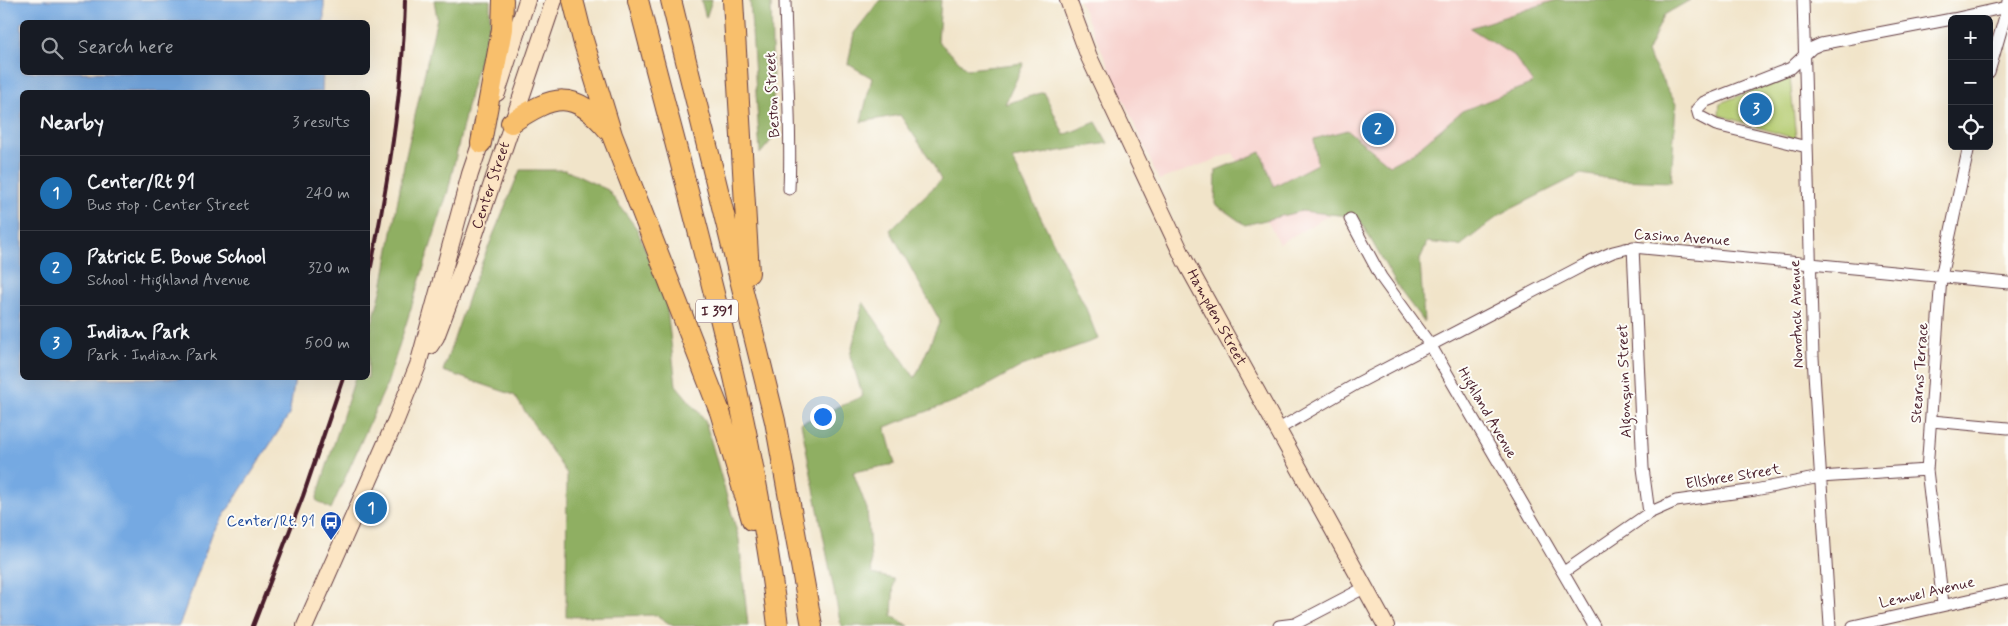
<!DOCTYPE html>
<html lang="en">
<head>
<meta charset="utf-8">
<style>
	:root { --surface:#171b24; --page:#242831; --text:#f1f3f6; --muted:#9ea1a6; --line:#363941; --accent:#1f6fb2 }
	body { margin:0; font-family:Mynerve,sans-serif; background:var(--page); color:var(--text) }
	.controls { position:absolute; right:15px; top:15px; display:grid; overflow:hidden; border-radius:8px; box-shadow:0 5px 20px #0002 }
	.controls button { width:45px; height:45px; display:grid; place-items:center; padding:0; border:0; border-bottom:1px solid var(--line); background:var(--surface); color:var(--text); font:25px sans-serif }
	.you { position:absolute; left:822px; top:416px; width:18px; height:18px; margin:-12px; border:4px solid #fff; border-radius:50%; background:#1a73e8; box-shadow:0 0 0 8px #1a73e833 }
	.badge { display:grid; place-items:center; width:32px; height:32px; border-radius:50%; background:var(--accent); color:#fff; font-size:16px; font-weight:700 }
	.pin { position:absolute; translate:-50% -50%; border:2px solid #fff; box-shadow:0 1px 5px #0006 }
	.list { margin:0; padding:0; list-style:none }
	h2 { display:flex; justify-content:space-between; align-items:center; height:65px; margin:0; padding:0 20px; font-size:21px }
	h2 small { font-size:16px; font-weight:400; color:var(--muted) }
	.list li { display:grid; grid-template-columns:32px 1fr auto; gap:15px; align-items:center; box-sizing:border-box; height:75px; padding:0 20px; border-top:1px solid var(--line) }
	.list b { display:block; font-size:19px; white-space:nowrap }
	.list p { margin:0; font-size:16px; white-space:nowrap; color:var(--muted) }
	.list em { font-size:16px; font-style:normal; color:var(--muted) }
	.icon { flex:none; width:28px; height:28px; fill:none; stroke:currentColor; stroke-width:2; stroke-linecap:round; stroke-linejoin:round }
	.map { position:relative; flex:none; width:2008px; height:626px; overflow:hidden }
	.search { position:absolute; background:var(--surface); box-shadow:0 5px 20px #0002; left:20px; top:20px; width:350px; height:55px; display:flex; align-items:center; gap:12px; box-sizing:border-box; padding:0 18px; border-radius:8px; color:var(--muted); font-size:19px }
	.panel { position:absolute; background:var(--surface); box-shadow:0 5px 20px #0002; left:20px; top:90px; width:350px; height:290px; border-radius:8px }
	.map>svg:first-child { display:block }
	.built { fill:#f7d0cc }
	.green { fill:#b4cb70; stroke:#7f754e }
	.forest { fill:#8faf62; stroke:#6c6746 }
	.water { fill:#75a9e2; stroke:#606486 }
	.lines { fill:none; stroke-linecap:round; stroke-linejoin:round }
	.street-casing { stroke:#633d43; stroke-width:13 }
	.secondary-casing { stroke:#633d43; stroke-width:18 }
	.highway-casing { stroke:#633d43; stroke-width:22 }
	.street { stroke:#fff; stroke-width:11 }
	.secondary { stroke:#fce5c4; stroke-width:16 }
	.highway { stroke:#f8bf6c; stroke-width:20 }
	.rail { stroke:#4a1f2b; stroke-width:4 }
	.labels { text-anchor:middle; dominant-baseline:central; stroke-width:4; stroke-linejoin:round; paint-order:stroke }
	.shield { fill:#fdfcf7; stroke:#806168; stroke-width:1 }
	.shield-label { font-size:14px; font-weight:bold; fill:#4a1f2b }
	.street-label { font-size:15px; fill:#4a1f2b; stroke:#fdfcf7 }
	.transit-label { font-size:15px; fill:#164399; stroke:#fdfcf7; text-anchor:end }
</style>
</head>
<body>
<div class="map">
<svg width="2008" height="626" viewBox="0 0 2008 626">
	<rect width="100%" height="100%" fill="#fdfcf7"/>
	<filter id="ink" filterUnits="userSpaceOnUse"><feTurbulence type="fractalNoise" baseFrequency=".02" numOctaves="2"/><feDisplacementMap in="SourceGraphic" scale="10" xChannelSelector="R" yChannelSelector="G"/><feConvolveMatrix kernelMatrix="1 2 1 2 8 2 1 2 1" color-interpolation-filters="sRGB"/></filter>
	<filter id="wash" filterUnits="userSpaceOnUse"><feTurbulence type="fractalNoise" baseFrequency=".0096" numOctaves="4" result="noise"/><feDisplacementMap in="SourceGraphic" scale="20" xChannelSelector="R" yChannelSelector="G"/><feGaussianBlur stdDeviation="1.12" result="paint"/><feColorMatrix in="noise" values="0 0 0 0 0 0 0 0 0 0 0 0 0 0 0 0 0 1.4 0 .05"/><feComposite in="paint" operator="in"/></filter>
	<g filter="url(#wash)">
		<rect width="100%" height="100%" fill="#f1e4c9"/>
		<path class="built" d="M1079,0H1679L1601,30L1605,108L1363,196L1279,244L1233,153L1159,180Z"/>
		<path class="green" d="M1790,77L1796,139L1719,115L1720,103Z"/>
		<path class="forest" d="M434,0H490V21L470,94L448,191L387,384L331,509L316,500L355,378H368V338L382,288L405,160L437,18Z
			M701,0H712L706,18Z
			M750,0H771L774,137L760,154Z
			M880,0H941L938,41L967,69L1024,63L1005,104L1044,92L1064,135L1096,122L1108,143L1012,159L1085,306L1098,339L1022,366L966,397L885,427L895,464L853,472L867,509L872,574L894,579L892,616L909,626H841L801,423L863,396L850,356L863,302L915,378L940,321L890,230L941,180L930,159L900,115L861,122L872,78L848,64L854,33Z
			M1556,0H1690L1664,15L1647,53L1676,104L1671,182L1619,180L1581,174L1501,214L1460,246L1427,242L1420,260L1424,322L1399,289L1358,217L1302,211L1245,225L1215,204L1216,170L1261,152L1274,186L1317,164L1314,139L1347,130L1390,165L1414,152L1462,111L1533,83L1514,56L1470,28Z
			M520,170H565L608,190L637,229L666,300L676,385L705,420L739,539L748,626H673L656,615L566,617L567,474L514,395L443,371L471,289Z"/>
		<path class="water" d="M0,0H324V22H22V72L323,73L322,92H22V378H295L289,415L212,534L179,626H0Z"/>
	</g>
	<g filter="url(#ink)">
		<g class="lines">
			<g class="street-casing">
				<path id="street" d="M785,0C786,63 792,126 789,189
					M1803,0L1813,357L1830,626
					M1953,19L2007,7L2008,1
					M1989,72L2008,6
					M1807,147L1716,125L1699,116L1697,109L1704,102L1791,68L1812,48L1821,44L1952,19
					M1350,219L1381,277L1431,346L1594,626
					M1633,247L1643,468L1649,513
					M1932,421L2008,428
					M1277,430L1358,383L1584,265L1613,252L1633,247L2008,283
					M1564,572L1649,513L1676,501L1755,490L1820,477L1927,470
					M1943,604L1927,470L1941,277L1969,146
					M1279,626L1295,624L1364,588
					M1853,626L2008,591"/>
			</g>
			<g class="secondary-casing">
				<g id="secondary">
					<path id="s1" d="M1068,0L1089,57L1185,261L1386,626"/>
					<path d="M497,93L527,0"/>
					<path id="s2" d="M430,346L436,337L475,234L554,0"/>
					<path d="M305,626L396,420L418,365L470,174L484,133"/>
				</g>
			</g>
			<g class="highway-casing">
				<path id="highway" d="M573,0L583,40L612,135L720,412L752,520
					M638,0C690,206 754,415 778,626
					M671,0L775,421L812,626
					M733,0L749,273
					M511,123C554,95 573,88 609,131
					M481,143L502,29L503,0"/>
			</g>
			<use href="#street" class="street"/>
			<use href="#secondary" class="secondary"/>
			<use href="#highway" class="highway"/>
			<path class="rail" d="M368,281C387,189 403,94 405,0
				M253,626L303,496L343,378"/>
		</g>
	</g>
	<defs>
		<g id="bus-pin" transform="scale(1.125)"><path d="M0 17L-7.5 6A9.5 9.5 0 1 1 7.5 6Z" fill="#1a4fb4" stroke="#fdfcf7"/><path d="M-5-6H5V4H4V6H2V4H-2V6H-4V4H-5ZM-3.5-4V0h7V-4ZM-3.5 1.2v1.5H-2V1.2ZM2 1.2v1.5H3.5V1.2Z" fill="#fff"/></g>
	</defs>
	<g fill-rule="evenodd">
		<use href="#bus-pin" x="331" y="522"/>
	</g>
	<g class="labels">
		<rect class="shield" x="696" y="299.5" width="42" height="23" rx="4"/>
		<g class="shield-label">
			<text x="717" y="311">I 391</text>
		</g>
		<g class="street-label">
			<text transform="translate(773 95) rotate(-93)">Beston Street</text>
			<text stroke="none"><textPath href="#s2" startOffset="172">Center Street</textPath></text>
			<text transform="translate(1682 238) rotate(4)">Casino Avenue</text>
			<text transform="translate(1797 314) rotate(-92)">Nonotuck Avenue</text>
			<text stroke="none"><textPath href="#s1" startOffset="351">Hampden Street</textPath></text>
			<text transform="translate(1920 373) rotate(-86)">Stearns Terrace</text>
			<text transform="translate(1625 381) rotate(-92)">Algonquin Street</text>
			<text transform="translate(1487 413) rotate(60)">Highland Avenue</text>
			<text transform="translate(1733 477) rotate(-9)">Ellsbree Street</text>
			<text transform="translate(1927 593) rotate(-13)">Lemuel Avenue</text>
		</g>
		<g class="transit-label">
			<text x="315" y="522">Center/Rt. 91</text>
		</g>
	</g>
</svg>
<div class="controls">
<button>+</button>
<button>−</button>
<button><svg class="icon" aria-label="locate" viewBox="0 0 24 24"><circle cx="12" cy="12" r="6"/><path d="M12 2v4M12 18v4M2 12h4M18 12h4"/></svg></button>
</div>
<div class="you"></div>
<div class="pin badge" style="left:371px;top:508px">1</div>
<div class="pin badge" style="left:1378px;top:129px">2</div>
<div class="pin badge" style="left:1756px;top:109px">3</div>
<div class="search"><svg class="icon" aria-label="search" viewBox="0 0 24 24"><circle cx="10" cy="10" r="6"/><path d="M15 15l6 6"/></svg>Search here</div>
<section class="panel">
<h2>Nearby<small>3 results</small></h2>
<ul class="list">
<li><span class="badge">1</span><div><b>Center/Rt 91</b><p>Bus stop · Center Street</p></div><em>240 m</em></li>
<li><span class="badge">2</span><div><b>Patrick E. Bowe School</b><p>School · Highland Avenue</p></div><em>320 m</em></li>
<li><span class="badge">3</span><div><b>Indian Park</b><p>Park · Indian Park</p></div><em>500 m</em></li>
</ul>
</section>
</div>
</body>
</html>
